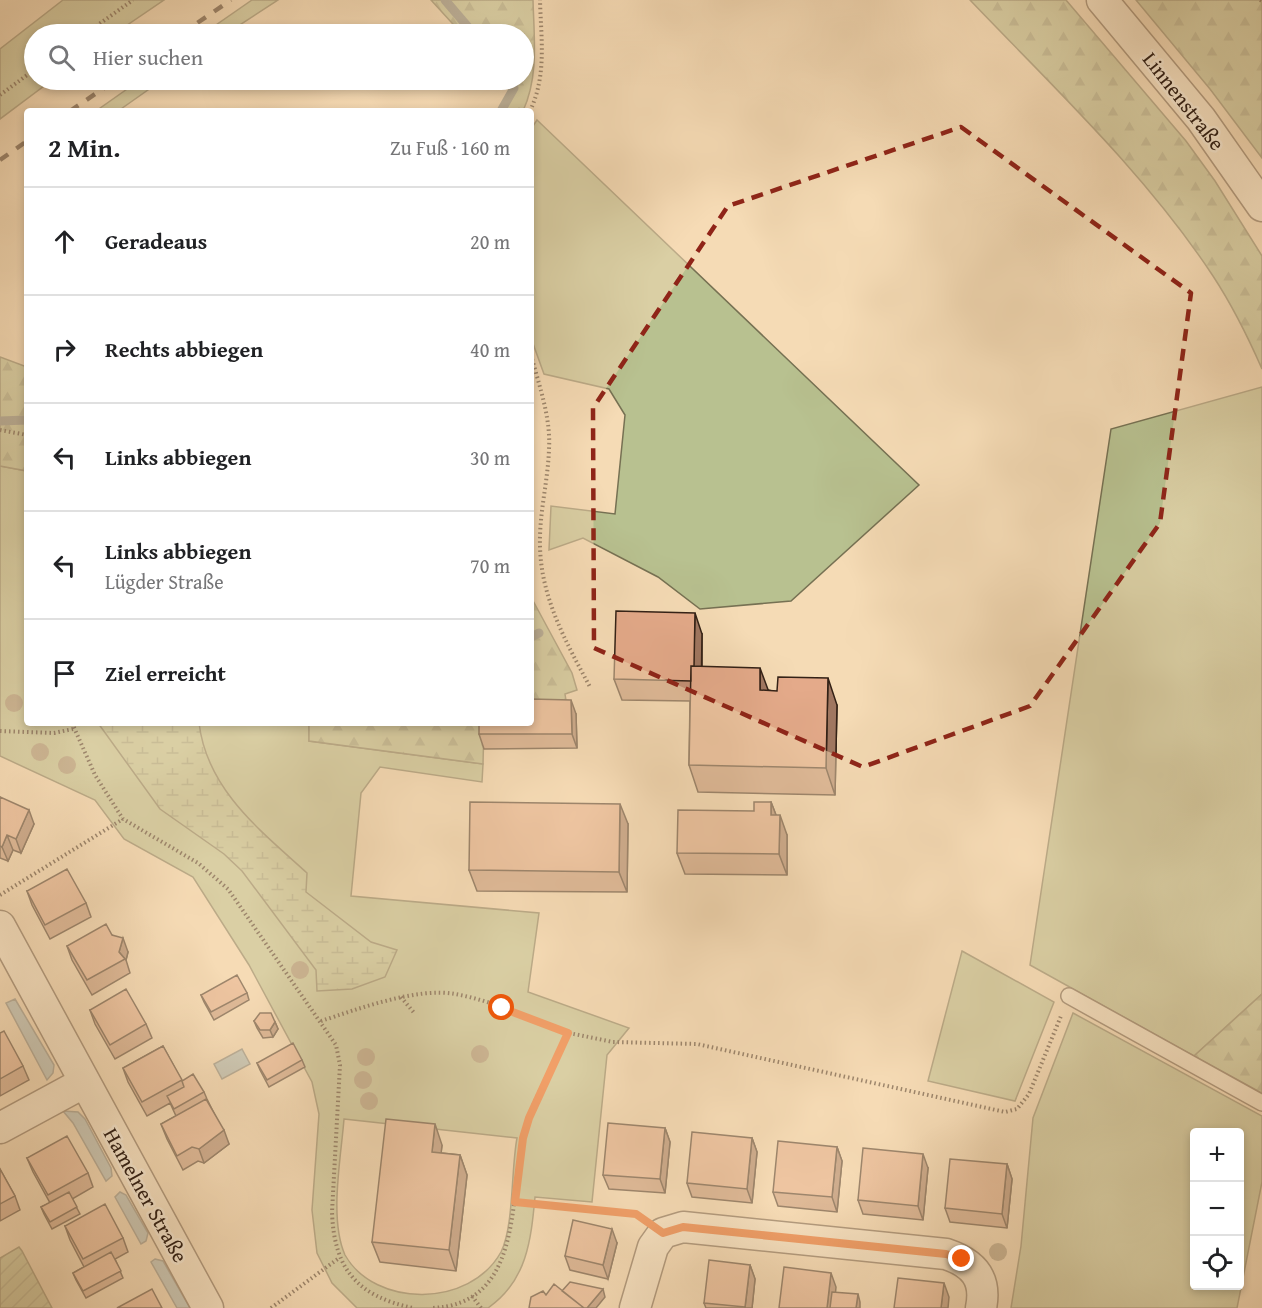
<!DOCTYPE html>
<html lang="de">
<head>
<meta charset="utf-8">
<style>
	:root { --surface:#fff; --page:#f2f2f2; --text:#202124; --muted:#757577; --line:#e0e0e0 }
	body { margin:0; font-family:"Gentium Book Plus",serif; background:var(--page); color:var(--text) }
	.controls { position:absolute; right:18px; bottom:18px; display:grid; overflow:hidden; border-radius:6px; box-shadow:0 3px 9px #0003 }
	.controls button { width:54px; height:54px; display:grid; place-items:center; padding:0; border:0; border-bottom:2px solid var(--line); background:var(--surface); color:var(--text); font:30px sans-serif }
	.stop { position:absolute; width:18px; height:18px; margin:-14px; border:4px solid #ea580c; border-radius:50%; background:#fff }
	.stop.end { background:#ea580c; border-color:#fff; box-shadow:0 2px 6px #0008 }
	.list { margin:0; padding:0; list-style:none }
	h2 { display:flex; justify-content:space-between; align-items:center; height:78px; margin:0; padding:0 24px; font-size:26px }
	h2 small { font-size:20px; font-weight:400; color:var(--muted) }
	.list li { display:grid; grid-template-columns:39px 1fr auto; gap:18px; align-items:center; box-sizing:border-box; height:108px; padding:0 24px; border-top:2px solid var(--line) }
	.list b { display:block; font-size:22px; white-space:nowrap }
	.list p { margin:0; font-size:20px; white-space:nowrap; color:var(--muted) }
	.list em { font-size:20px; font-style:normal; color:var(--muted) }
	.icon { flex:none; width:33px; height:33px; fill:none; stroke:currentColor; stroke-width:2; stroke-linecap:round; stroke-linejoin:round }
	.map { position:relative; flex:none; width:1262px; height:1308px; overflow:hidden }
	.search { position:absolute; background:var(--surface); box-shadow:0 3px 9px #0003; left:24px; top:24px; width:510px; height:66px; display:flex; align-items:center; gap:15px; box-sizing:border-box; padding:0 21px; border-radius:33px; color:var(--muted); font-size:22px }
	.panel { position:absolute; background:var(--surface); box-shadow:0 3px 9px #0003; left:24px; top:108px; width:510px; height:618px; border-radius:6px }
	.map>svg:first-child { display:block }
	.green { fill:#b8c190; stroke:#767153; stroke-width:1.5; fill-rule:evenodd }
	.forest { fill:url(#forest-firs); stroke:#767153; stroke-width:1.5 }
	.wetland { fill:url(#wetland-marsh); stroke:#767153; stroke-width:1.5 }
	.garden { fill:url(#garden-furrows); stroke:#767153; stroke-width:1.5 }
	.water { fill:#a3b8ba; stroke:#767c78; stroke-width:1.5 }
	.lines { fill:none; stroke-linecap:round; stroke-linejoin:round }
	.stream { stroke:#767c78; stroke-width:9 }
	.service-casing { stroke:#64503e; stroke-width:18 }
	.minor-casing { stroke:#64503e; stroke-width:33 }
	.path { stroke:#332116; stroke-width:4; stroke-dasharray:1.5 3; stroke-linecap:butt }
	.service { stroke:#f8e8cf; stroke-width:15 }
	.minor { stroke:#f8e8cf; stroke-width:30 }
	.rail { stroke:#332116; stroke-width:4.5; stroke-dasharray:10 10; stroke-linecap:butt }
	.tree { fill:#9c8b6e }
	.wall { fill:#c49277; stroke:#332116; stroke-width:1.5 }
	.shaded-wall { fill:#a07761; stroke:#332116; stroke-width:1.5 }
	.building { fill:#e4aa8a; stroke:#332116; stroke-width:1.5 }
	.route { stroke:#ea580c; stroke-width:8 }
	.marked { fill:none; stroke:#8f2418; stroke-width:4.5; stroke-dasharray:12 8; stroke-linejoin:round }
	.labels { text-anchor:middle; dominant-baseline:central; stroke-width:5; stroke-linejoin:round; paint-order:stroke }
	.street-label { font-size:21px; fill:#332116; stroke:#f8e8cf }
</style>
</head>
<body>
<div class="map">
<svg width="1262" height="1308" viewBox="0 0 1262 1308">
	<defs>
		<pattern id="forest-firs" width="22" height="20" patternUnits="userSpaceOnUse" patternTransform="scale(1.5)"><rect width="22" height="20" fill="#b8c190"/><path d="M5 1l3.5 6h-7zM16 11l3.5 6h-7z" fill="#969c75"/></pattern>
		<pattern id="wetland-marsh" width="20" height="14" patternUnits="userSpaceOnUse" patternTransform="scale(1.5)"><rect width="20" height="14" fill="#b8c190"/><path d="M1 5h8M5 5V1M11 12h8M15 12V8" fill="none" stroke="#969c75"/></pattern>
		<pattern id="garden-furrows" width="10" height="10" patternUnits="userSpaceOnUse" patternTransform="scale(1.5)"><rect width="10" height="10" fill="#b8c190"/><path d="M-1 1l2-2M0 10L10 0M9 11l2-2" fill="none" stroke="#969c75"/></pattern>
	</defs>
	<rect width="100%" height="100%" fill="#f5dbb5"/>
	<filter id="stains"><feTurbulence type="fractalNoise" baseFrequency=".00333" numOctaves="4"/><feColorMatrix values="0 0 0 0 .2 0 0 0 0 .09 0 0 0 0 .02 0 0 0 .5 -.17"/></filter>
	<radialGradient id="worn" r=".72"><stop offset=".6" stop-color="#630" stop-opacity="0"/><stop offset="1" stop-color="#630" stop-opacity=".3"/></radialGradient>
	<path class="green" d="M63,0H164L114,34H34V80H52L0,119V49Z
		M252,0H278L226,34H203Z
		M140,80H162L118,111H96Z
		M537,120L919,485L791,601L700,609L658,577L583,538L549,550L551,506L615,514L625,415L609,389L544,374L531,338V129Z
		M1262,387V994L1194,1056L1030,965L1111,429Z
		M0,466L27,471V723H309V741L483,764L482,782L380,767L361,793L351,896L539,913L528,992L629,1028L607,1055L592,1202L535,1197C531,1240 527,1281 488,1308H357L332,1283L317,1253L312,1210L319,1114L312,1082L249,965L193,877L124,839L95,800L0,756ZM344,1119L517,1138C511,1169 514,1226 501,1252C470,1308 375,1308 345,1255C329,1219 341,1158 344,1119Z
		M962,951L1054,1002L1015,1101L928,1081Z
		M1073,1013L1262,1116V1182L1237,1308H1011L1021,1246L1033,1118ZM1194,1132H1240V1286H1194Z"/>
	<path class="forest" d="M431,0H533C534,38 539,76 523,111H503L510,95V88L502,80H524V34H462Z
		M970,0H1066L1186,141L1215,181L1262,256V369C1248,337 1232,305 1213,276C1146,174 1054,88 970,0Z
		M1136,0H1262V158L1210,89Z
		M0,357L27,367V471L0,466Z
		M531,597L572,673L577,690L565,694L568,713H531Z
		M309,723H484L483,764L309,741Z
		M1262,994V1093L1194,1056Z"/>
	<path class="wetland" d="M98,723H199C207,790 261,831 307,873L306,892L371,942L397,950L385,977L352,989L317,991L316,970L242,871L224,854L160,809Z"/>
	<path class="garden" d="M19,1247L22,1251L52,1308H0V1258Z"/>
	<path class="water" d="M15,999L54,1065L53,1073L47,1080L6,1003Z
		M242,1049L250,1064L222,1079L214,1064Z
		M63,1111L78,1112L85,1119L111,1168L112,1176L106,1181L73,1123Z
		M120,1192L126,1195L148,1233L146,1241L141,1244L115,1197Z
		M155,1259L163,1261L190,1308H177L151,1262Z"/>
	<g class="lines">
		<path class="stream" d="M445,0L474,34
			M501,111L514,88L512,80
			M0,421L27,420
			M531,637L539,633"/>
		<g class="service-casing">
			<path id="service" d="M1069,996L1262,1103"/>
		</g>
		<g class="minor-casing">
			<path id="minor" d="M1102,0L1201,119L1262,206
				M0,926L208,1308
				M0,1128L85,1082
				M635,1308L653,1247L663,1233L683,1227L946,1254C973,1263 987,1278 981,1308"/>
		</g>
		<path class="path" d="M1260,0L1262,1
			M85,34L133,0
			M0,95L34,70
			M530,111C547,75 541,39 540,0
			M531,355C539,385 551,418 549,449C548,481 539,514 540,546C541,598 566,642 590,687
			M0,430L27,435
			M72,723L95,775L123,819L198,863L228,889L336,1045L340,1065L332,1212C334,1269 357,1296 413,1308
			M0,731L54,733L73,729
			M0,895L123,819
			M401,997L415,1014
			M321,1021C358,1009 417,987 455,994C494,1001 532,1019 569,1033C553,1067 530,1102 523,1138C509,1200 523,1306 430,1308
			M569,1033L613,1042L697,1044L1005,1112L1017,1109L1029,1094L1061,1016
			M515,1202L639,1215
			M472,1296L481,1308
			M271,1308L339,1258"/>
		<use href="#service" class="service"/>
		<use href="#minor" class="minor"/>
		<path class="rail" d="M181,34L231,0
			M70,111L116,80
			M0,160L27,141"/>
	</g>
	<g class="tree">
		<circle cx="14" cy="703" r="9"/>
		<circle cx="40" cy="752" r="9"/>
		<circle cx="67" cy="765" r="9"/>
		<circle cx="300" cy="970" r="9"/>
		<circle cx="480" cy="1054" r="9"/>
		<circle cx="366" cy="1057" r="9"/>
		<circle cx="363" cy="1080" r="9"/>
		<circle cx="369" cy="1101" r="9"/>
		<circle cx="998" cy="1252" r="9"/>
	</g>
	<path class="wall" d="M702,634V667L768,690L837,705L835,795L698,792L689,765L690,701L622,700L614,679Z
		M576,714L577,748L484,749L479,734Z
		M0,797L34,824L21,853L13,850L8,861L0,858Z
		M771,802L776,815L787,835V875L685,874L677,853Z
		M628,824L627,892L477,891L469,870Z
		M27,891L86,903L91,917L50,939L32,905Z
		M112,935L128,952L126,960L130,973L92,995L72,960L67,946Z
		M247,993L249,1000L214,1020L204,1002L201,995Z
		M90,1010L146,1024L152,1038L115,1059L95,1024Z
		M254,1021L275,1022L278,1029L273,1037L263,1038L257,1028Z
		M0,1033L23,1066L29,1080L0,1096Z
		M163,1046L182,1081L204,1092L207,1099L229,1144L204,1163L198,1161L183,1170L167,1139L161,1124L176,1116L170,1103L147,1116L128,1082L123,1068Z
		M302,1060L305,1067L269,1087L260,1070L257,1063Z
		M665,1128L670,1142L665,1193L609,1189L603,1175Z
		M752,1138L757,1152L752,1203L692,1197L687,1183Z
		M442,1145L441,1153L460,1155L467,1175L456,1271L380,1262L372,1242Z
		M837,1147L842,1161L837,1212L778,1206L773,1192Z
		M27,1158L88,1173L93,1187L72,1199L80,1214L52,1229L44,1214L41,1207L50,1203L33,1172Z
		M1007,1164L1012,1179L1007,1228L950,1222L945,1208Z
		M928,1168L923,1220L863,1214L858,1200Z
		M0,1169L15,1196L20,1210L0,1221Z
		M65,1226L123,1238L128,1252L115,1259L123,1278L86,1298L76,1280L73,1273L84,1267L70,1240Z
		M617,1243L608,1279L570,1270L565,1256Z
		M750,1265L755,1279L752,1308H706L704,1303Z"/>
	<path class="shaded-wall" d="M695,613L702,634L701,702L693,681Z
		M760,668L770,695L760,690Z
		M828,678L837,705L835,795L826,768Z
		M571,700L576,714L577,748L572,734Z
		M771,802L779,823L771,815Z
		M620,804L628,824L627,892L619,872Z
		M29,810L34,824L21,853L16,839Z
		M780,815L787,835V875L779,854Z
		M7,835L13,850L8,861L2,847Z
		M123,938L128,952L126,960L119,952Z
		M275,1022L278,1029L273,1037L270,1030Z
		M435,1124L442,1145L439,1172L432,1152Z
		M665,1128L670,1142L665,1193L660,1179Z
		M224,1130L229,1144L204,1163L199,1149Z
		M752,1138L757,1152L752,1203L747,1189Z
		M837,1147L842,1161L837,1212L832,1197Z
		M923,1154L928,1168L923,1220L918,1206Z
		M460,1155L467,1175L456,1271L449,1250Z
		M1007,1164L1012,1179L1007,1228L1002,1214Z
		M612,1229L617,1243L608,1279L603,1265Z
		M750,1265L755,1279L752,1308H745Z
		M831,1273L836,1287L834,1308H827Z
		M944,1283L949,1297L948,1308H941Z
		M603,1289L605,1297L596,1308H587Z
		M858,1294L860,1302V1308H856Z"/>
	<path class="building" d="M616,611L695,613L694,666H691V681L614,679Z
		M691,666L760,668V690L777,691L778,677L828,678L826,768L689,765Z
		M531,699L571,700L572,734H479V723H531Z
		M0,797L29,810L16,839L7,835L2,847L0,846Z
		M470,802L620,804L619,872L469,870Z
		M754,802H771V815H780L779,854L677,853L678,810L754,811Z
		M67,869L86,903L45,925L27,891Z
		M106,924L112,935L123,938L119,952L125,959L87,980L67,946Z
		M237,975L247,993L211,1012L201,995Z
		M126,989L146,1024L110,1045L90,1010Z
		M260,1013H271L275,1022L270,1030H260L254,1021Z
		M4,1031L23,1066L0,1079V1033Z
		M293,1043L302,1060L267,1080L257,1063Z
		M163,1046L182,1080L142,1102L123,1068Z
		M193,1074L204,1092L174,1109L167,1096L184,1087L182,1081Z
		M206,1099L224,1130L199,1149L192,1147L177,1156L161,1124Z
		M386,1119L435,1124L432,1152L460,1155L449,1250L372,1242Z
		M608,1123L665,1128L660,1179L603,1175Z
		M692,1132L752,1138L747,1189L687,1183Z
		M67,1136L88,1173L48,1195L27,1158Z
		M778,1141L837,1147L832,1197L773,1192Z
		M863,1148L923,1154L918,1206L858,1200Z
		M950,1159L1007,1164L1002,1214L945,1208Z
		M0,1169L15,1196L0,1204Z
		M69,1192L77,1207L50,1222L41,1207Z
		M105,1204L123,1238L83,1259L65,1226Z
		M573,1220L612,1229L603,1265L565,1256Z
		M111,1252L121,1271L83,1291L73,1273Z
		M709,1260L750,1265L745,1307L704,1303Z
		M784,1267L831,1273L827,1308H779Z
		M898,1278L944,1283L941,1308H894Z
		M570,1282L603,1289L587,1308H584L562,1291Z
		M554,1284L584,1308H529L531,1297L543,1291L546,1295Z
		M152,1289L162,1308H117Z
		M832,1292L858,1294L856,1308H830Z"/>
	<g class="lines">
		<path class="route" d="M502,1008L568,1033L529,1118L523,1138L515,1202L636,1214L663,1233L683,1227L946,1254L962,1259"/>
	</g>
	<path d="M0 0H1262V1308H0ZM961,127L1191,293L1160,523L1030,706L863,767L594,648L593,408L728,206Z" fill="#f5dbb5" fill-opacity=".55" fill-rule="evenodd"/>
	<path class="marked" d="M961,127L1191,293L1160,523L1030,706L863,767L594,648L593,408L728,206Z"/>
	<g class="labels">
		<g class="street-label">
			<text transform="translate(1184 101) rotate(52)">Linnenstraße</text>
			<text transform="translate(146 1195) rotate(61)">Hamelner Straße</text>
		</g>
	</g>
	<rect width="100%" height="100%" filter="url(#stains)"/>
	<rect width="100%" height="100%" fill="url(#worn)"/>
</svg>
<div class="controls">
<button>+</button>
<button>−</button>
<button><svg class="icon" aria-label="locate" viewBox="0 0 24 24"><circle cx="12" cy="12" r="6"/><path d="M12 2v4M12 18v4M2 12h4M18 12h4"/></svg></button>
</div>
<div class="stop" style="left:502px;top:1008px"></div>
<div class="stop end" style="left:962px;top:1259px"></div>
<div class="search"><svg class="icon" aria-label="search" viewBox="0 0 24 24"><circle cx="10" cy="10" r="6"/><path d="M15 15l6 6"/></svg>Hier suchen</div>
<section class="panel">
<h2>2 Min.<small>Zu Fuß · 160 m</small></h2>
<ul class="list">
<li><svg class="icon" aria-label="ahead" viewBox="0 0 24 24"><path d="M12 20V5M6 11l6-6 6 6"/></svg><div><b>Geradeaus</b></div><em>20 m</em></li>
<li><svg class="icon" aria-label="right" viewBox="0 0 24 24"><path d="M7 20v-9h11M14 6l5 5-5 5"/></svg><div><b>Rechts abbiegen</b></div><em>40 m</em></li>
<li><svg class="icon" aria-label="left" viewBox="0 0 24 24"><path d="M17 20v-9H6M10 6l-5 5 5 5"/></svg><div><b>Links abbiegen</b></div><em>30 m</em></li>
<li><svg class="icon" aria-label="left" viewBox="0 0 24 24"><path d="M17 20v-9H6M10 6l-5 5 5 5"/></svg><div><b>Links abbiegen</b><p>Lügder Straße</p></div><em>70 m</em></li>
<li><svg class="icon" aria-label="arrive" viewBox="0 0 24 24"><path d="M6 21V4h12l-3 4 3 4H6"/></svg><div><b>Ziel erreicht</b></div></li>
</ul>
</section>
</div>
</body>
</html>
